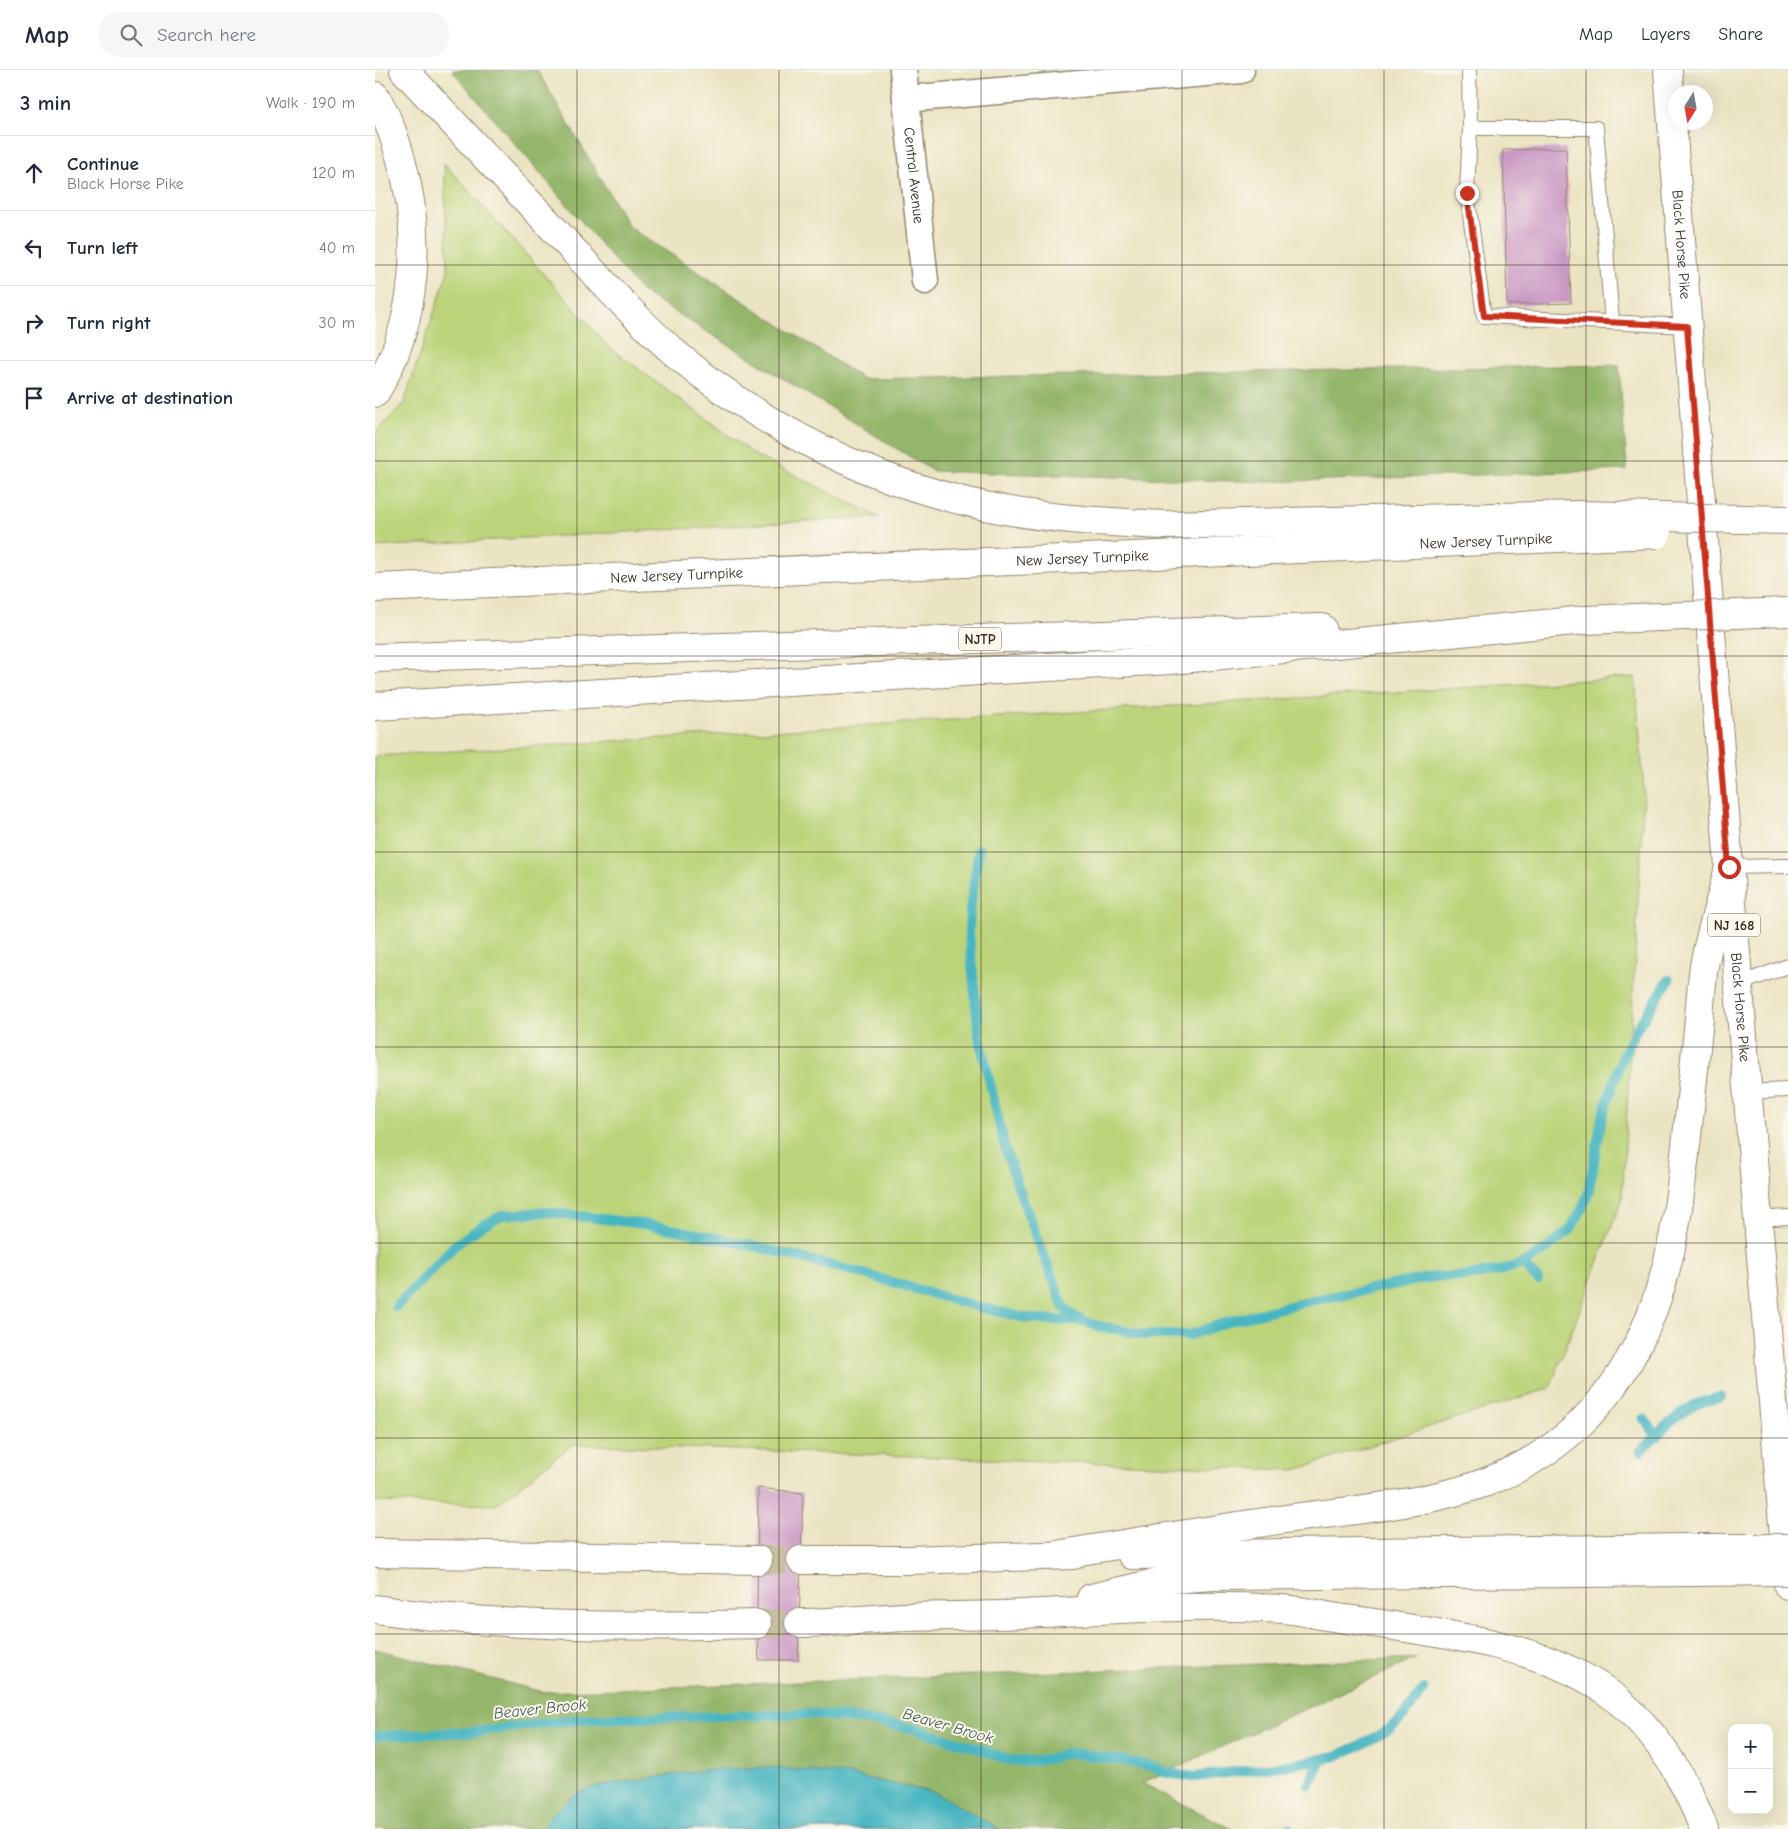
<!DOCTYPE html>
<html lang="en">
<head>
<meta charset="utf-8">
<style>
	:root { --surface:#fff; --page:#f6f6f7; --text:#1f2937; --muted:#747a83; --line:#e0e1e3 }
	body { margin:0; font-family:"Comic Neue",sans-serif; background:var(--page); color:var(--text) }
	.controls { position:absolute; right:15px; bottom:15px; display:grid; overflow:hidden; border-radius:10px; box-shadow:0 5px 20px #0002 }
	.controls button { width:45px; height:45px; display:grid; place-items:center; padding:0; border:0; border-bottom:1px solid var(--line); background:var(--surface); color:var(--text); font:25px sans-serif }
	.compass { position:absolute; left:1293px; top:15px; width:45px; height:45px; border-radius:50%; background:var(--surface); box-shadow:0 5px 20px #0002; rotate:191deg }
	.stop { position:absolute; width:15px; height:15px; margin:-11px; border:4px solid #c8321e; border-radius:50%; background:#fff }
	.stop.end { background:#c8321e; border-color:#fff; box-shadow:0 1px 5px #0008 }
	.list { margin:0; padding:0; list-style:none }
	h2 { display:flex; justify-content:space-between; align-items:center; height:65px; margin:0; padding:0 20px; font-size:21px }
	h2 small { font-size:16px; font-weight:400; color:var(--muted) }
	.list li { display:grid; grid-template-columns:32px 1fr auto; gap:15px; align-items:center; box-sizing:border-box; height:75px; padding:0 20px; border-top:1px solid var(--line) }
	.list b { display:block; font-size:19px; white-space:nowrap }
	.list p { margin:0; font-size:16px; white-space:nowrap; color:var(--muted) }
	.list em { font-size:16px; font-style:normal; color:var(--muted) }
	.icon { flex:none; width:28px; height:28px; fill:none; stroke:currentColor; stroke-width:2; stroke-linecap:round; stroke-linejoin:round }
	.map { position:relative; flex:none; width:1413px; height:1759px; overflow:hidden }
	header { display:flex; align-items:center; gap:30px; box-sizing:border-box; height:70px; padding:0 25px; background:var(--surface); border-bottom:1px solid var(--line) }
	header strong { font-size:24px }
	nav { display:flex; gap:28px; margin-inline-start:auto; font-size:18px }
	.search { width:350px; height:45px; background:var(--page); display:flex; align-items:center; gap:12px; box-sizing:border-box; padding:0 18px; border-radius:20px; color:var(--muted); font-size:19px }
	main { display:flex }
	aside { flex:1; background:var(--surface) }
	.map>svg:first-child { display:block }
	.green { fill:#bbd47a; stroke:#7b7f4c }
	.forest { fill:#94b66a; stroke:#687044 }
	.water { fill:#47b5c1; stroke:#417070 }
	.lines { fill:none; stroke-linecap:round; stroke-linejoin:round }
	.stream { stroke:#47b5c1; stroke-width:10 }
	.building { fill:#ca98c4 }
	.highway-tunnel { stroke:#c8bfa2; stroke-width:28; stroke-dasharray:28 14; stroke-linecap:butt }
	.lane-casing { stroke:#938770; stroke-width:16 }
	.street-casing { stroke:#938770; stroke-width:29 }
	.primary-casing { stroke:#938770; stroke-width:30 }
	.highway-casing { stroke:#938770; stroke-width:30 }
	.lane { stroke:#fff; stroke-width:14 }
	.street { stroke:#fff; stroke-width:26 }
	.primary { stroke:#fff; stroke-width:28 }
	.highway { stroke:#fff; stroke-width:28 }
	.highway-bridge-casing { stroke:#938770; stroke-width:30; stroke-linecap:butt }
	.highway-bridge { stroke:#fff; stroke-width:28 }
	.route { stroke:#c8321e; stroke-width:6 }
	.grid { fill:none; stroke:#3b2a1e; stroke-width:1; stroke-opacity:0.55 }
	.labels { text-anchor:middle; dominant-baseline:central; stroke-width:4; stroke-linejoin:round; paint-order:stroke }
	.shield { fill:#fbf7ec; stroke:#75685c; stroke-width:1 }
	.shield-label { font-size:14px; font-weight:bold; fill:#3b2a1e }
	.street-label { font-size:15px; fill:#3b2a1e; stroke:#fbf7ec }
	.water-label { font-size:16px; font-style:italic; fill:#3f5b57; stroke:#fbf7ec }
</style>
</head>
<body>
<header>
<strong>Map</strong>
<div class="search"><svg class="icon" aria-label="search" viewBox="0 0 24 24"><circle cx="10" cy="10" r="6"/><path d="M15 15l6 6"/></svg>Search here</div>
<nav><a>Map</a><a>Layers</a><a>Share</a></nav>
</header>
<main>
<aside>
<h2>3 min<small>Walk · 190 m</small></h2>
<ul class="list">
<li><svg class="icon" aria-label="ahead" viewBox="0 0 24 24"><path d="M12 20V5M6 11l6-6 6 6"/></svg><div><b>Continue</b><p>Black Horse Pike</p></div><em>120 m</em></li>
<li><svg class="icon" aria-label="left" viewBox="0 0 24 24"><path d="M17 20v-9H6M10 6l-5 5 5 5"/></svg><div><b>Turn left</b></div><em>40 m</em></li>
<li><svg class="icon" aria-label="right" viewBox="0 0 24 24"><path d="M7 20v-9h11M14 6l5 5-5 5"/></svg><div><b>Turn right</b></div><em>30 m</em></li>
<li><svg class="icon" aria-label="arrive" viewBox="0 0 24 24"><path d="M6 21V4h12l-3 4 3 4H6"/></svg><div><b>Arrive at destination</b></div></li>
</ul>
</aside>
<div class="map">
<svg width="1413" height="1759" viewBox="0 0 1413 1759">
	<rect width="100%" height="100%" fill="#fbf7ec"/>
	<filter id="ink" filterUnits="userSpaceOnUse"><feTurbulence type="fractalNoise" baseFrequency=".02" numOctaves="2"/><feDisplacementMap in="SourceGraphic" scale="10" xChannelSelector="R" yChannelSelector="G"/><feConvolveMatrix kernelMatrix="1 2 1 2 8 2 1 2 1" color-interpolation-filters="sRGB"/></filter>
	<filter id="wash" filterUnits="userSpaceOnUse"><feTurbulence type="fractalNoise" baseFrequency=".0096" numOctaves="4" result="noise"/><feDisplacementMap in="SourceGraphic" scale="20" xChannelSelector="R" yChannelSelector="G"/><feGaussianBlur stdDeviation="1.12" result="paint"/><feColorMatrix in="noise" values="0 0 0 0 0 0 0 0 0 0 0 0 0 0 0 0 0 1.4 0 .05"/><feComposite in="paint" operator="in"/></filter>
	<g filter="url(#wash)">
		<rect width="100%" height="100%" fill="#ebe4c3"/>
		<path class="green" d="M69,93L235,278L383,387L504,447L0,477V363L28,335L73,201Z
			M1260,607L1269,721L1247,1130L1175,1318L920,1400L198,1374L121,1435L0,1432V686Z"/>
		<path class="forest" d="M77,0H162L254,157L488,309L1244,295L1252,400L890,412L558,401L266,221Z
			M0,1579L168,1622L1042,1588L767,1713L857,1759H0Z"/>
		<path class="water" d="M392,1697L477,1705L561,1723L625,1759H168L176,1745L201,1724L221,1716L330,1700Z"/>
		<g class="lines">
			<path class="stream" d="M604,779L595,839L594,863L604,966L630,1078L648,1131L689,1238L698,1246L719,1255L769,1265H815L855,1251L934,1231L1058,1207L1094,1206L1128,1200L1150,1193L1170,1180L1195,1160L1206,1141L1213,1124L1227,1048L1246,991L1261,960L1294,910
				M1148,1193L1163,1210
				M21,1237L80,1175L110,1154L128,1145L171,1142L269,1154L317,1163L383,1177L482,1202L607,1238L657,1249L706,1251
				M1269,1349L1282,1366
				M1266,1381C1283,1365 1299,1346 1320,1335C1328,1331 1337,1329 1346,1327
				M0,1666L101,1662L205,1649L436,1644L490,1650L537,1658L599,1677L634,1690L653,1691L674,1689L691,1683L706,1684L773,1695L793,1703L819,1707L914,1695L961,1686L986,1675L1015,1659L1029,1646L1049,1619
				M934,1715L946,1689
				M915,1759V1758"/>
		</g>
		<g id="blocks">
			<path class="building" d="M1191,78L1196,233L1132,235L1128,80Z
				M383,1418L428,1423L423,1590H384L382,1554Z"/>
		</g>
	</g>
	<g filter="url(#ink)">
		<use href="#blocks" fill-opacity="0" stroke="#938770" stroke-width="1"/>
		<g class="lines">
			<path class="highway-tunnel" d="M383,1490H426
				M382,1554L424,1553"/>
			<g class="lane-casing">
				<path id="lane" d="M1094,0L1095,58L1092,123L1109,246L1312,256
					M1095,58H1221L1237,252
					M1354,797L1413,796
					M1364,914L1413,896
					M1373,1022L1413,1020
					M1384,1149L1413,1147"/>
			</g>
			<g class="street-casing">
				<g id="street">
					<path id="s1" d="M528,0L550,211"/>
					<path d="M531,29L866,0"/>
				</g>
			</g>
			<g class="primary-casing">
				<g id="primary">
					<path id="s2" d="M1293,0L1354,797L1413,1515"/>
				</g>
			</g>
			<g class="highway-casing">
				<g id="highway">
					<path d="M29,0C77,52 126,103 175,155C216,199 256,245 301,284C389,358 497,412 610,436C669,449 729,452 789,455L1204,445"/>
					<path d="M0,26C12,45 19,65 25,86C48,164 43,253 0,323"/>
					<path id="s3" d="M0,518L1206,467"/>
					<path d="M0,588L947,558"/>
					<path d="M0,636L796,590L1210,550"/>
					<path d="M0,1483L383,1490"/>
					<path d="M681,1485C760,1472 839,1459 918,1448C978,1440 1040,1435 1097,1417C1219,1378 1279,1278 1300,1157C1311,1092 1316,1025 1323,959C1325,938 1326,917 1329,896C1335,863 1346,830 1354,797"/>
					<path d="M757,1485L1315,1478"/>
					<path d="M426,1490H531L699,1485"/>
					<path d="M716,1528L796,1509L838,1506L1319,1502"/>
					<path d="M0,1539C127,1558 255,1557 382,1554"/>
					<path d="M424,1553C458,1553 493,1549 528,1547C568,1546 608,1546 648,1544C734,1540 820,1533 907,1539C922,1540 937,1543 951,1546C976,1550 1001,1553 1025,1557C1089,1567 1155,1577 1212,1609C1269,1641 1306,1699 1329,1759"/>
				</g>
			</g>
			<use href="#lane" class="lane"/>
			<use href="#street" class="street"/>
			<use href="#primary" class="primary"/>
			<use href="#highway" class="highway"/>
			<g class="highway-bridge-casing">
				<path id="highway-bridge" d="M1204,445L1413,450
					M1206,467L1282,464
					M1210,550L1413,542
					M1315,1478H1413
					M1319,1502L1413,1501"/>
			</g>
			<use href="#highway-bridge" class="highway-bridge"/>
		</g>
	</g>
	<g class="lines" filter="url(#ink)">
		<path class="route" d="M1092,123L1109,246L1312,256L1354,797"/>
	</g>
	<path class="grid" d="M202,0V1759M404,0V1759M606,0V1759M807,0V1759M1009,0V1759M1211,0V1759M0,195H1413M0,391H1413M0,586H1413M0,782H1413M0,977H1413M0,1173H1413M0,1368H1413M0,1564H1413"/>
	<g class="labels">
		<g class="shield">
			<rect x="584" y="557.5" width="42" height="23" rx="4"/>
			<rect x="1333" y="843.5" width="52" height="23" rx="4"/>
		</g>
		<g class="shield-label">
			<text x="605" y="569">NJTP</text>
			<text x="1359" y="855">NJ 168</text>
		</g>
		<g class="street-label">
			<text stroke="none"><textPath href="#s1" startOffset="106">Central Avenue</textPath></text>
			<text stroke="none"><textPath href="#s2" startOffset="175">Black Horse Pike</textPath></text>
			<text stroke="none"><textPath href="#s3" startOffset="1112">New Jersey Turnpike</textPath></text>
			<text stroke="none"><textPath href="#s3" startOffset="708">New Jersey Turnpike</textPath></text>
			<text stroke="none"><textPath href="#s3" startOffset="302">New Jersey Turnpike</textPath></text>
			<text stroke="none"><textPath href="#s2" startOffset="940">Black Horse Pike</textPath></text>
		</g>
		<g class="water-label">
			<text transform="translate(165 1639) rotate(-6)">Beaver Brook</text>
			<text transform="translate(573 1656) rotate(16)">Beaver Brook</text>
		</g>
	</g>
</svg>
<div class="controls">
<button>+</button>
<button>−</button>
</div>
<svg class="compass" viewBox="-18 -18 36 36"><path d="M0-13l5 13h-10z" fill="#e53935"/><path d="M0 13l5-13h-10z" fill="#747a83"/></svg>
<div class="stop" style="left:1354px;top:797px"></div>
<div class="stop end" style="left:1092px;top:123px"></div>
</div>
</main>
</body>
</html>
